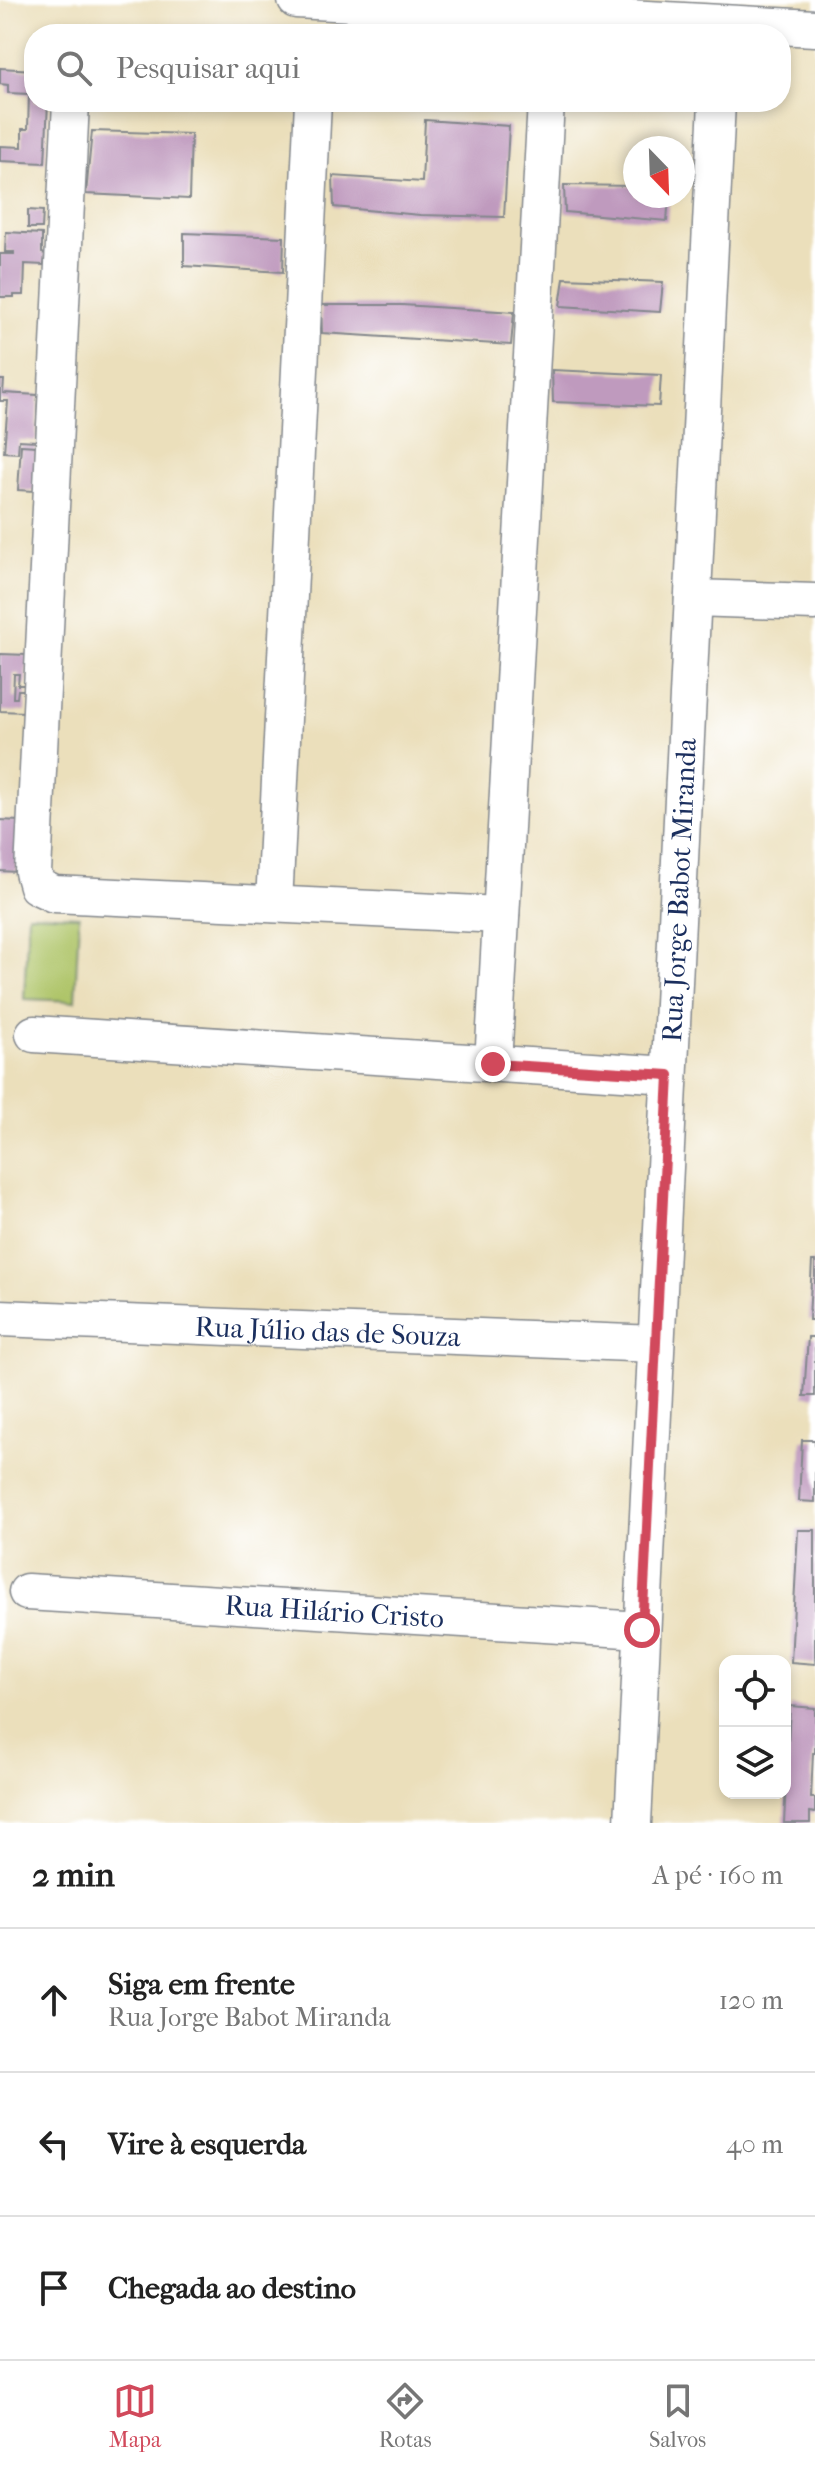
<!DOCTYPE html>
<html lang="pt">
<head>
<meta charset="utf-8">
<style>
	:root { --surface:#fff; --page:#f2f2f2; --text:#222; --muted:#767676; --line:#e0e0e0; --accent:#d1495b }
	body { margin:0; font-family:"IM FELL French Canon",serif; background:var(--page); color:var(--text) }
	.controls { position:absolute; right:24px; bottom:24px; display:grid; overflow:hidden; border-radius:16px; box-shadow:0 4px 12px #0003 }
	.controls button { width:72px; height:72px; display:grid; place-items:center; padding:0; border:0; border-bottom:2px solid var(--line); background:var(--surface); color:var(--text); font:40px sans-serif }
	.compass { position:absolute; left:623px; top:136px; width:72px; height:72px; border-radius:50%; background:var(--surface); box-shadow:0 4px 12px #0003; rotate:157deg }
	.stop { position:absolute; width:24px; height:24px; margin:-18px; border:6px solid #d1495b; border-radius:50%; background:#fff }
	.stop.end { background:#d1495b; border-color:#fff; box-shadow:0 2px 8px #0008 }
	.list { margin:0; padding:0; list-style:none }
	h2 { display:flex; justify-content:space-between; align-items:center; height:104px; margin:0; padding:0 32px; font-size:34px }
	h2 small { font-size:26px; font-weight:400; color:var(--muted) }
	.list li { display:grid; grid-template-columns:52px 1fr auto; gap:24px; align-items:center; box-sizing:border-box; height:144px; padding:0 32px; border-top:2px solid var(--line) }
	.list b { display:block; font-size:30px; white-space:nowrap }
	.list p { margin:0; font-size:26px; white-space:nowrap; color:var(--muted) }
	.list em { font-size:26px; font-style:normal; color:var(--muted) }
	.icon { flex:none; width:44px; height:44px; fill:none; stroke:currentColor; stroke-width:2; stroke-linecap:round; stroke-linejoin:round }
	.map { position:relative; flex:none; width:815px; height:1823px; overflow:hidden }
	.search { position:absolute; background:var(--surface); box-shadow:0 4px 12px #0003; left:24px; right:24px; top:24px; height:88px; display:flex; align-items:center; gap:20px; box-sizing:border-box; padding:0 28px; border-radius:32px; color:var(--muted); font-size:30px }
	.sheet { height:536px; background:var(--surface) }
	nav { display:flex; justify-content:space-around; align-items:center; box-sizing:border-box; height:112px; border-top:2px solid var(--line); background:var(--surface); font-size:22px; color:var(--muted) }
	nav a { display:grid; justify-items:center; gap:4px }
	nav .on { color:var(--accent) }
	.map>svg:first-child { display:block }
	.green { fill:#afc569; stroke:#657a64; stroke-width:2 }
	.building { fill:#bf9abe }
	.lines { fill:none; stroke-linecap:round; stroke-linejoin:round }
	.street-casing { stroke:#83878c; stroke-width:39 }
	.street { stroke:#fff; stroke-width:36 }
	.route { stroke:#d1495b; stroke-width:10 }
	.labels { text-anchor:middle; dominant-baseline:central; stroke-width:7; stroke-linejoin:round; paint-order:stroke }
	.street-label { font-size:28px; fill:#1b2f5e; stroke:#fff }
</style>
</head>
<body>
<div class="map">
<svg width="815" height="1823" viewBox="0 0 815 1823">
	<rect width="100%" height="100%" fill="#fff"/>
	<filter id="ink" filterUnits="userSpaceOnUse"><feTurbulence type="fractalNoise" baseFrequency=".0125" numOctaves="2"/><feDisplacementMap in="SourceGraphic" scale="16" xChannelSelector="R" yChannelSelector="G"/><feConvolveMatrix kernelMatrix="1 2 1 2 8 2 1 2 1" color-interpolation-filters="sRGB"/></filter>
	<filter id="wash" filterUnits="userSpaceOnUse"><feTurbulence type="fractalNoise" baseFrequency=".006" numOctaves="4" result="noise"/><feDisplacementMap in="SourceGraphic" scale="32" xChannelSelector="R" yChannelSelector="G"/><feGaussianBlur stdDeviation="1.8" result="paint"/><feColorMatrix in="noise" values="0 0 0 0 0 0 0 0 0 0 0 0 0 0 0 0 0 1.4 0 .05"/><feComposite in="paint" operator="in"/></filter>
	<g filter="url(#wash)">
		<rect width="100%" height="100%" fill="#ebdfbb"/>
		<path class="green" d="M28,914L79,916L75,1001L24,999Z"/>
		<g id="blocks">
			<path class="building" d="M0,68L34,70V102H48L45,163L0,161V146L22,147V129H28L29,94L8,93V85L0,84Z
				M425,120L509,126L504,217L420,215L334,207L333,176L422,182Z
				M92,131L191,134L189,199L86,194Z
				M564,185L635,186V196H669L667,221L565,212Z
				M28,210L43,211L42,228H28Z
				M6,232L42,234V253L45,254L44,265L25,264L24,295H14V297H0V254H14V252H5Z
				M184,233L284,237L283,272L184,266Z
				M564,278L663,282L660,312L560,306Z
				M321,305H402L514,312L511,345L322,333Z
				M552,370L661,375L659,406L553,402Z
				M0,380H4L3,393L38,395L36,441L19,440L18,453L4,452L8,401H0Z
				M21,445L36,446L34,491L18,490Z
				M0,654L27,655L26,685H18L19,674H14L13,698H17L18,690H26L25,712L0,711Z
				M0,820L19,821L17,872L0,871Z
				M812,1261H815V1320H809Z
				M808,1337H815V1396H804Z
				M802,1440H815V1502L799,1501Z
				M798,1530H815V1664L791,1662Z
				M790,1706L815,1708V1753H813L811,1798H815V1813L810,1812V1823H784Z"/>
		</g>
	</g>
	<g filter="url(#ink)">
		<use href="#blocks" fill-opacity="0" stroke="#83878c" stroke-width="2"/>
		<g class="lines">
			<g class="street-casing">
				<g id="street">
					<path d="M296,0L815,28"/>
					<path d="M71,102L33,872L37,886L54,894L501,915"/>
					<path d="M693,598L815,602"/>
					<path d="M274,904L313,102"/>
					<path d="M34,1034L669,1075"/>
					<path d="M493,1064L546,102"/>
					<path id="s1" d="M0,1318L656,1344"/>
					<path id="s2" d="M27,1592L642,1630"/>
					<path id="s3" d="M633,1823L717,102"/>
				</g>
			</g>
			<use href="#street" class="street"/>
		</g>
	</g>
	<g class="lines" filter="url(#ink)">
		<path class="route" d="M493,1064L669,1075L642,1630"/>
	</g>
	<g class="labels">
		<g class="street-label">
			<text stroke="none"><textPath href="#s3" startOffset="934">Rua Jorge Babot Miranda</textPath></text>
			<text stroke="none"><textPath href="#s1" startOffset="328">Rua Júlio das de Souza</textPath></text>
			<text stroke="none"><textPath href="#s2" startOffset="308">Rua Hilário Cristo</textPath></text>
		</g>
	</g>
</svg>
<div class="controls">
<button><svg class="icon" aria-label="locate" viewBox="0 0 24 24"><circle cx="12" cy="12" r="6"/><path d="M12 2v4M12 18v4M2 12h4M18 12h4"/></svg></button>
<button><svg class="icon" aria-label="layers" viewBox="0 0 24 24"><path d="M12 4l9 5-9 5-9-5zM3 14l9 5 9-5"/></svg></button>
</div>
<svg class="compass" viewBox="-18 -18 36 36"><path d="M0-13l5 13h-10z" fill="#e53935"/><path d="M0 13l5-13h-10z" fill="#767676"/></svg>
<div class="stop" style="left:642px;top:1630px"></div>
<div class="stop end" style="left:493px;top:1064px"></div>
<div class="search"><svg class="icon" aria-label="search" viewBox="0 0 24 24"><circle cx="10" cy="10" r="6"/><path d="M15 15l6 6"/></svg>Pesquisar aqui</div>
</div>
<section class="sheet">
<h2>2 min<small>A pé · 160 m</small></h2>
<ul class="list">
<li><svg class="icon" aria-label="ahead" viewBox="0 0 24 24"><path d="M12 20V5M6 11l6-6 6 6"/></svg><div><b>Siga em frente</b><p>Rua Jorge Babot Miranda</p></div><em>120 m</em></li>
<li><svg class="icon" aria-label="left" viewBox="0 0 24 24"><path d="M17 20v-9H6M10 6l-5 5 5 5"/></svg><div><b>Vire à esquerda</b></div><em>40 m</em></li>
<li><svg class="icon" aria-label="arrive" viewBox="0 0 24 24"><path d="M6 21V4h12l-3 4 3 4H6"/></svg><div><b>Chegada ao destino</b></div></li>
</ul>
</section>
<nav>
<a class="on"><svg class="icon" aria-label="map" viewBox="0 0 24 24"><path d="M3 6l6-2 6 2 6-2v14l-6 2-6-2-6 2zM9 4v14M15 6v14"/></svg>Mapa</a>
<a><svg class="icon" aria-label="directions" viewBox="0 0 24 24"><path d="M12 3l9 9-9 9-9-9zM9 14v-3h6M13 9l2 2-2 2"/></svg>Rotas</a>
<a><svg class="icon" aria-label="saved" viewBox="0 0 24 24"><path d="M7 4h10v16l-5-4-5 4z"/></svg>Salvos</a>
</nav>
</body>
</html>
